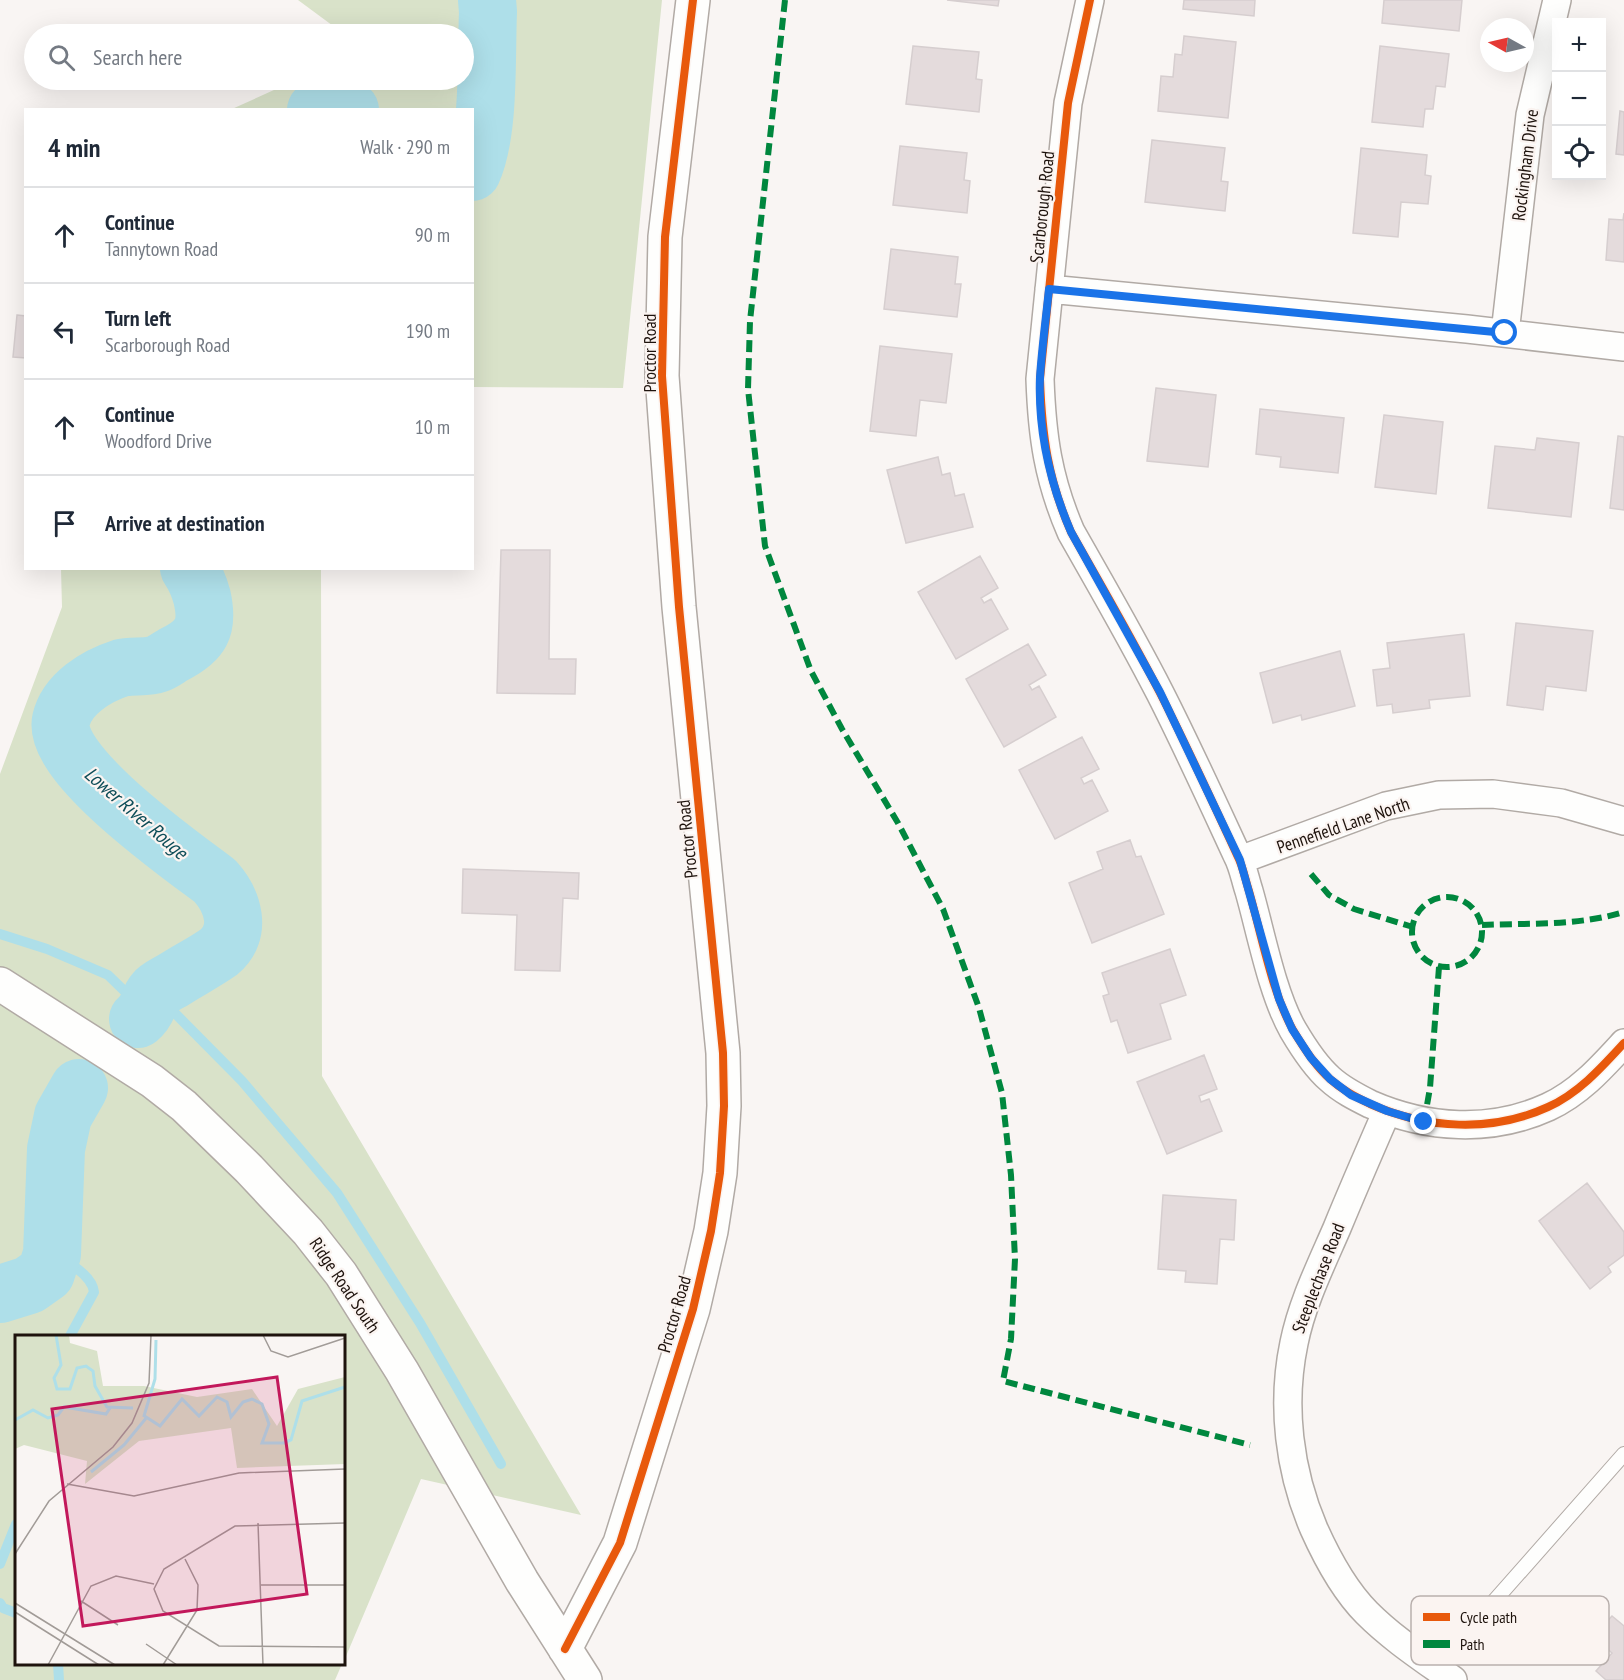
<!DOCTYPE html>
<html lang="en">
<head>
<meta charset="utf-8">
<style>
	:root { --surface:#fff; --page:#f2f2f3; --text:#1f2937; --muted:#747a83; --line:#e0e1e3 }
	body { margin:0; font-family:"PT Sans Narrow",sans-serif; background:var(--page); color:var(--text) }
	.controls { position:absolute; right:18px; top:18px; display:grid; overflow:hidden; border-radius:0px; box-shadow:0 6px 24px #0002 }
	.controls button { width:54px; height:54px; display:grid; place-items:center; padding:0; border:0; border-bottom:2px solid var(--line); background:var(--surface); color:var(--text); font:30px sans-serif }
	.compass { position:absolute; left:1480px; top:18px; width:54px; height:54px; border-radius:50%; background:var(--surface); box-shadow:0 6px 24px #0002; rotate:278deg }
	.stop { position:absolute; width:18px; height:18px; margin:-14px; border:4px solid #1a73e8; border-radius:50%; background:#fff }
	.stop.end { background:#1a73e8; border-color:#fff; box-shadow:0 2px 6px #0008 }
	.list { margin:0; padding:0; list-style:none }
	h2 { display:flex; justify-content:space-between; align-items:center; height:78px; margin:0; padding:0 24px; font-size:26px }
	h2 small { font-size:20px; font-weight:400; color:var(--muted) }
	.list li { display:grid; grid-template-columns:39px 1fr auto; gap:18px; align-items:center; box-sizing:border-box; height:96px; padding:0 24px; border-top:2px solid var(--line) }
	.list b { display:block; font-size:22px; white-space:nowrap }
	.list p { margin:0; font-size:20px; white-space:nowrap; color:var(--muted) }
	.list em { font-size:20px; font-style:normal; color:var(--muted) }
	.icon { flex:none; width:33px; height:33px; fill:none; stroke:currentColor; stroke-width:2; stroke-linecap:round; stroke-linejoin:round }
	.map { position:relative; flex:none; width:1624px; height:1680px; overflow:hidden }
	.search { position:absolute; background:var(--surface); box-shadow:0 6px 24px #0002; left:24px; top:24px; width:450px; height:66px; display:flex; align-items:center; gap:15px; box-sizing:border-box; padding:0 21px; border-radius:33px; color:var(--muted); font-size:22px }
	.panel { position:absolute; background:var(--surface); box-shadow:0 6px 24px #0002; left:24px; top:108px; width:450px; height:462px; border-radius:0px }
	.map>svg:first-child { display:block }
	.green { fill:#d9e2c9 }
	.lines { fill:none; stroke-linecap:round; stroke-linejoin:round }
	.stream { stroke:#aedfe9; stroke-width:10 }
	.river { stroke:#aedfe9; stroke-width:58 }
	.building { fill:#e4dbdc; stroke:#d6cecf; stroke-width:1.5 }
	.lane-casing { stroke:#b1aaa5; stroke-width:16 }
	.street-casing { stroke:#b1aaa5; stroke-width:30 }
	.secondary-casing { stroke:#b1aaa5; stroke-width:36 }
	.lane { stroke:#fefefd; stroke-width:14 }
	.street { stroke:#fefefd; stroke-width:27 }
	.secondary { stroke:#fefefd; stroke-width:33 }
	.quiet { stroke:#00873e; stroke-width:6; stroke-dasharray:12 6; stroke-linecap:butt }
	.cycleway-casing { stroke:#fbf4f1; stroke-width:11 }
	.cycleway { stroke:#e8590c; stroke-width:8 }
	.route { stroke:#1a73e8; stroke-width:8 }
	.labels { text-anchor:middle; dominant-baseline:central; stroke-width:4.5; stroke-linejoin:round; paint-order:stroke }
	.street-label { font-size:18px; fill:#1e130d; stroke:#fbf4f1 }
	.water-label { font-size:20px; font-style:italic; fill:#0f4e59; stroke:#fbf4f1 }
	.inset-river { fill:none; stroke:#aedfe9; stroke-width:3 }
	.inset-road { fill:none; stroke:#a19b97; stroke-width:1.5 }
	.view { fill:#c2185b; fill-opacity:0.15; stroke:#c2185b; stroke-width:3 }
	.inset-edge { fill:none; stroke:#1e130d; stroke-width:3 }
	.key { fill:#fbf4f1; stroke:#b9b0ad; stroke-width:1.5 }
	.key-label { font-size:16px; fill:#1e130d }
</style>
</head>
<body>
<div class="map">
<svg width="1624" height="1680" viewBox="0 0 1624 1680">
	<rect width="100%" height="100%" fill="#f9f5f3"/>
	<path class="green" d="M298,0H662L623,388L473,387L472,110L232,109L296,80H464V34H344Z
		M61,569H321L322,1076L581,1515L421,1479L344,1661V1336H16V1664H342L335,1680H0V774L62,607Z"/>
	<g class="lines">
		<path class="stream" d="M0,934L47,949L108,975L146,1012
			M154,992L242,1081L337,1193L420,1323L501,1464
			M52,1254C67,1261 92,1275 94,1292L70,1336
			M0,1564L16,1524
			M0,1603L3,1608L16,1613
			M58,1664L59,1680"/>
		<path class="river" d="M316,110L330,107L350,110
			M472,172C490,133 486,56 488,12L487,0
			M138,1019C150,1009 147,1001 155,992C159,987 169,983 175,979C189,970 205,962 219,952C243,932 233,901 215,881C182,856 51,764 61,720C67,694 96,676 121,668C132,665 146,668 157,664C163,662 168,658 173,655C201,641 209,628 202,597C199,586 196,578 189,568
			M0,1294L29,1285L46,1273L52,1254L56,1149L63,1116L79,1088"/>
	</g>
	<path class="building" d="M947,0H999L998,6Z
		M1184,0H1255L1254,16L1183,9Z
		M1384,0H1462L1459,31L1382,23Z
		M1184,36L1236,42L1228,118L1158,111L1161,76L1173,77L1175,54L1182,55Z
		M913,46L979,52L976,79L982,80L979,112L906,104Z
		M1380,46L1449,54L1445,87L1436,86L1433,109H1425L1423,127L1372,122Z
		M1620,111L1624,112V155L1616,154Z
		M1152,140L1225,148L1221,181L1228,182L1225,211L1145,202Z
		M900,146L967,153L964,180L970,181L967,213L893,205Z
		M1361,148L1427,155L1425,175L1431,176L1428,204L1401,202L1398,237L1353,233Z
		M1624,213V262L1606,260L1609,219L1623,220Z
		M891,249L958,257L955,284H961L957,317L884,309Z
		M17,315L26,316V358L13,357Z
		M880,346L952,354L946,403L920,400L916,436L870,431Z
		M1156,388L1216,395L1208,467L1147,461Z
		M1260,409L1344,418L1338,473L1280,467L1281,457L1256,454Z
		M1384,415L1443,422L1436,494L1375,487Z
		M1618,436L1624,437V510L1610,508Z
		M1537,438L1579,443L1571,517L1488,508L1495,446L1535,450Z
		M938,457L942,475L950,473L955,496L964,494L973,527L906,543L887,470Z
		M501,550H550L549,659H576L575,694L497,693Z
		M980,556L998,588L981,598L984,603L991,599L1008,629L956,659L918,592Z
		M1516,623L1593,631L1586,691L1546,686L1543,710L1507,705Z
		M1464,634L1470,696L1429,700L1430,708L1393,713L1392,704L1377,706L1373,670L1390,668L1387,643Z
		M1028,644L1046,675L1029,685L1032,690L1039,686L1056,717L1004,747L966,679Z
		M1340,651L1355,706L1302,720L1301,715L1273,723L1260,673Z
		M1082,737L1099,769L1081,778L1084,784L1092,780L1108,811L1055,839L1019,770Z
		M1130,840L1136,857L1141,856L1164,914L1092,943L1069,883L1103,869L1097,852Z
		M463,869L579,873L578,899L563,898L560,971L515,970L517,915L462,913Z
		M1170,949L1186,995L1160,1004L1171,1039L1128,1053L1117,1020L1111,1022L1103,996L1109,994L1102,973Z
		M1204,1055L1217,1089L1199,1096L1201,1102L1209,1099L1222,1131L1167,1154L1137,1082Z
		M1587,1183L1624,1232V1255L1608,1267L1611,1272L1590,1289L1539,1221Z
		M1163,1195L1236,1200L1234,1240L1220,1239L1217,1284L1185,1282L1186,1271L1158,1269Z
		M1612,1616L1624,1626V1680H1606L1596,1671L1612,1653L1593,1636Z"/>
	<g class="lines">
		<g class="lane-casing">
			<path id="lane" d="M1436,1667L1624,1454"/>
		</g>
		<g class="street-casing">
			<path id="street" d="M1090,0L1068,103L1040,379C1042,436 1048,479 1071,532C1101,585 1132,638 1160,693C1187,746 1212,801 1237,855C1243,866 1245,879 1249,891C1261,933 1272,993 1293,1030C1303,1047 1315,1066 1330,1079C1342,1090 1356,1097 1370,1104C1427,1129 1491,1133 1548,1107C1579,1093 1602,1067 1624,1043
				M1049,289L1467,329L1624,347
				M1505,333L1530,115L1557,0
				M1240,860L1386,806L1439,795L1493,794L1561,803L1624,821
				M1387,1111C1370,1150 1353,1189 1337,1228C1321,1265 1302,1303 1294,1343C1281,1405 1289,1471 1314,1529C1327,1558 1344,1590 1367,1613C1393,1639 1424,1659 1453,1680"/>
		</g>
		<g class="secondary-casing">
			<path id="secondary" d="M0,984L152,1081L184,1106L249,1169L308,1232L341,1274L402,1371L522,1581L585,1680
				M565,1649L620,1543L693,1309L711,1231L720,1173L724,1106L723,1053L679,607L662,376L665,237L693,0"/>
		</g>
		<use href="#lane" class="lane"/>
		<use href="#street" class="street"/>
		<use href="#secondary" class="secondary"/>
		<path class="quiet" d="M785,0L750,321L748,389L765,546L811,671L842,729L898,823L943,909L979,1008L1002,1093L1011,1175L1015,1259L1011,1339L1003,1381L1250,1445
			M1311,874L1329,895L1354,909L1413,927
			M1412 932a35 35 0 1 1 70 0a35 35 0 1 1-70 0Z
			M1482,925C1528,923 1579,926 1624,912
			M1424,1122L1430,1088L1439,967"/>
		<g class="cycleway-casing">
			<path id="cycleway" d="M1090,0L1068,103L1040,379C1042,436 1048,479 1071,532C1101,585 1132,638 1160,693C1187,746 1212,801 1237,855C1243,866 1245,879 1249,891C1261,933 1272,993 1293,1030C1303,1047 1315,1066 1330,1079C1342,1090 1356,1097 1370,1104C1427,1129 1491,1133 1548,1107C1579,1093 1602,1067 1624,1043
				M565,1649L620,1543L693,1309L711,1231L720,1173L724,1106L723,1053L679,607L662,376L665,237L693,0"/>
		</g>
		<use href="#cycleway" class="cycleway"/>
	</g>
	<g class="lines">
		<path class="route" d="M1424,1122L1387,1111L1351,1095L1330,1079L1311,1058L1292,1029L1279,999L1240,860L1160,692L1071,532C1050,483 1038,430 1040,377C1042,348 1046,318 1049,289L1505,333"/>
	</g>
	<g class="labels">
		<g class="street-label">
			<text transform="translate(1525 165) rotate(-83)">Rockingham Drive</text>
			<text transform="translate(1042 207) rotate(-84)">Scarborough Road</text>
			<text transform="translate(649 353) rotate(-90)">Proctor Road</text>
			<text transform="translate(1343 825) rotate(-19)">Pennefield Lane North</text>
			<text transform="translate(687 839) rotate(-96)">Proctor Road</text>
			<text transform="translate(1318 1278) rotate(-69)">Steeplechase Road</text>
			<text transform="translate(345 1285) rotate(56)">Ridge Road South</text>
			<text transform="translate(674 1314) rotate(-74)">Proctor Road</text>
		</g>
		<g class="water-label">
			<text transform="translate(136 813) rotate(41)">Lower River Rouge</text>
		</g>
	</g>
	<g transform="translate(15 1335)">
		<rect width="330" height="330" fill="#f9f5f3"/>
		<path d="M0,0H54L55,8L82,16L88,51H129L182,62L237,54L262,91L283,54L330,42V129L222,133L216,93L124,106L70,149L72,126L9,110L0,114Z" fill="#d9e2c9"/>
		<path class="inset-river" d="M41,0L46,30L39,43L42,54H55L62,33L71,31L78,36L80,51L92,72L118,73M128,80L145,91L167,64L184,81L202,62L212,67L216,82L228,67L237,64L247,69L254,89L247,108H269L276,105L287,66L330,52M129,81L140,44L141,5M0,85L18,75L33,83L43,80L49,72L91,79L95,73M76,137L109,110L132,82"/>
		<path class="inset-road" d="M248,0L256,16L273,22L330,3M52,149L119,161L224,138L330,134M243,188L248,330M330,188L220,191L149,234L139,254L148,276L204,311L330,312M0,219L34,166L98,112L117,88L134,48L136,0M246,250H330M66,266L103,290M0,268L100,330M0,277L84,330M131,309L162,330M33,330L76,251L101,241L139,249M148,330L182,275L183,250L170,224"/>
		<path class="view" d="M262,42L292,259L68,291L37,74Z"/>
		<rect width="330" height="330" class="inset-edge"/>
	</g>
	<rect x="1411" y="1596" width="198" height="69" rx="9" class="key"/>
	<rect x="1423" y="1613" width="27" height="8" fill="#e8590c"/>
	<rect x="1423" y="1640" width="27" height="8" fill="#00873e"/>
	<g class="key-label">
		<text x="1460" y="1623">Cycle path</text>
		<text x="1460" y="1650">Path</text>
	</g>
</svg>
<div class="controls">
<button>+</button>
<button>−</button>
<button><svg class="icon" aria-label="locate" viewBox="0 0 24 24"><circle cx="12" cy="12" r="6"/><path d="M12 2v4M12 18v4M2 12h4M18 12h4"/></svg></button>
</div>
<svg class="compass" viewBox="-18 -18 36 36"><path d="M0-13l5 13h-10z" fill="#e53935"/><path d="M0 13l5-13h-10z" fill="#747a83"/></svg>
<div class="stop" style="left:1505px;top:333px"></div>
<div class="stop end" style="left:1424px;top:1122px"></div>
<div class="search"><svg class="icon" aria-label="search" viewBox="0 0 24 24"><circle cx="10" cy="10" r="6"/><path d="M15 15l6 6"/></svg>Search here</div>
<section class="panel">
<h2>4 min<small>Walk · 290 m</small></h2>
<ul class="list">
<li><svg class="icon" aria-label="ahead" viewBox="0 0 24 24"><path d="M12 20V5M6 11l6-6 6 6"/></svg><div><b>Continue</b><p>Tannytown Road</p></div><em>90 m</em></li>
<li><svg class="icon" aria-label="left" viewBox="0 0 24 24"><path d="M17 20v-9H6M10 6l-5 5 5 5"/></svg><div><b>Turn left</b><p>Scarborough Road</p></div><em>190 m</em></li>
<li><svg class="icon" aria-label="ahead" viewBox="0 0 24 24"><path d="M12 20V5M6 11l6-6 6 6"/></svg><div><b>Continue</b><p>Woodford Drive</p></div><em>10 m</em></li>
<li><svg class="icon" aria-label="arrive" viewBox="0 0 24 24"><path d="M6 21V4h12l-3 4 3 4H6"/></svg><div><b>Arrive at destination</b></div></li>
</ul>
</section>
</div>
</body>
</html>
